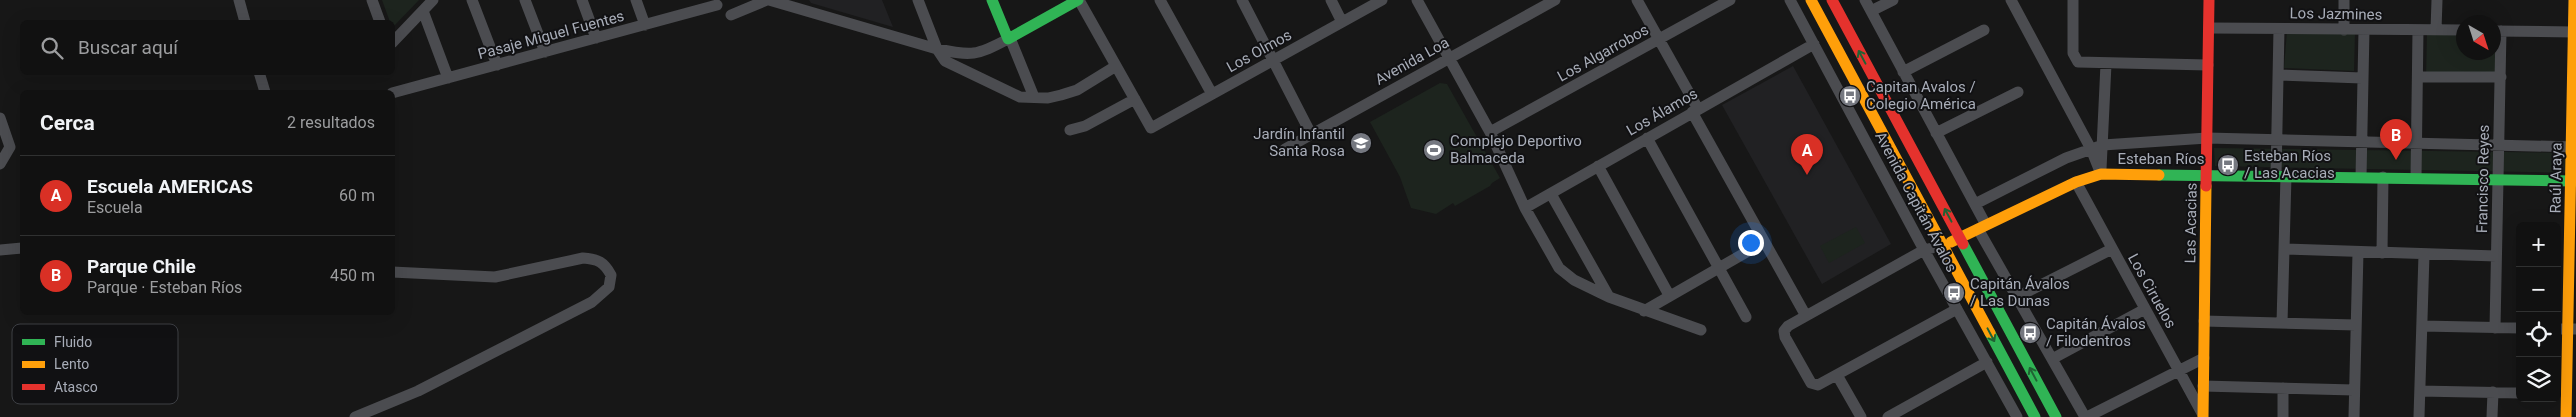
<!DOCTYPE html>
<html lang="es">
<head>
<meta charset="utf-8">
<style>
	:root { --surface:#111; --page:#1e1f1f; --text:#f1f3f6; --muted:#9c9d9f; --line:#303131; --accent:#d93025 }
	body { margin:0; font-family:Roboto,sans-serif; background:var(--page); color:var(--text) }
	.controls { position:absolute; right:15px; bottom:15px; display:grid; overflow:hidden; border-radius:8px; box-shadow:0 5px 20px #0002 }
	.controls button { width:45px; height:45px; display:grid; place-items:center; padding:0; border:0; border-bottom:1px solid var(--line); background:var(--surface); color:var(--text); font:25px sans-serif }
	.compass { position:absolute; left:2456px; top:15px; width:45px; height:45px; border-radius:50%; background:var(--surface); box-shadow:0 5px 20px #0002; rotate:141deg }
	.you { position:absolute; left:1750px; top:242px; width:18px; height:18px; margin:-12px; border:4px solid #fff; border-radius:50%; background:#1a73e8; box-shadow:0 0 0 8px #1a73e833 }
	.badge { display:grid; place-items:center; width:32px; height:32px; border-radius:50%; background:var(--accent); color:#fff; font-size:16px; font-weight:700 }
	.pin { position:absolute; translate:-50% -41px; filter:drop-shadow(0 1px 2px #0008) }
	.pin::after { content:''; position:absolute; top:26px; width:18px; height:15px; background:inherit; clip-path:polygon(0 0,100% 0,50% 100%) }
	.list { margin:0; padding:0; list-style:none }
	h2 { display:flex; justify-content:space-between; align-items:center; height:65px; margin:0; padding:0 20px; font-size:21px }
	h2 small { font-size:16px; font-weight:400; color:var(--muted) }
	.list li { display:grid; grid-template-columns:32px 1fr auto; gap:15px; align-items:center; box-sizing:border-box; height:80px; padding:0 20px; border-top:1px solid var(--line) }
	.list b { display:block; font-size:19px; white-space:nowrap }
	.list p { margin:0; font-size:16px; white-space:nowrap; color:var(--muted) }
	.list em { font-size:16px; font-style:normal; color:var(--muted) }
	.icon { flex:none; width:28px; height:28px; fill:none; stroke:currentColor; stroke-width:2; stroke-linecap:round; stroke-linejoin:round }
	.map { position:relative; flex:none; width:2576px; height:417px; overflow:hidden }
	.search { position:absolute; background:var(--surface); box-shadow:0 5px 20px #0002; left:20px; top:20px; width:375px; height:55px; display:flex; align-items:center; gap:12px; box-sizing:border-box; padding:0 18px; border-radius:8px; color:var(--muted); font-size:19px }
	.panel { position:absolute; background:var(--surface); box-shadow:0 5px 20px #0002; left:20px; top:90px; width:375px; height:225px; border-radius:8px }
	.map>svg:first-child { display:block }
	.built { fill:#212123 }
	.green { fill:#1d241e }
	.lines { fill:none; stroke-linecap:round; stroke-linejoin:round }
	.street { stroke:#4b4c50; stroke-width:11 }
	.fast { stroke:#30b455; stroke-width:11 }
	.slow { stroke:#ff9f0a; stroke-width:11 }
	.jam { stroke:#e5322d; stroke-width:11 }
	.oneway { stroke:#206234 }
	.labels { text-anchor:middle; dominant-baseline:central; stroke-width:4; stroke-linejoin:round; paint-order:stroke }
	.street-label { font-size:15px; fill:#a8adb8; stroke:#111113 }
	.poi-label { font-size:15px; fill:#a8adb8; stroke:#111113; text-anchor:start }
	.key { fill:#111113; stroke:#3e4045; stroke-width:1 }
	.key-label { font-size:14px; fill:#a8adb8 }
</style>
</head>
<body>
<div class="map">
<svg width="2576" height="417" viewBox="0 0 2576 417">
	<rect width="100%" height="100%" fill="#171717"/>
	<path class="built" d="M809,0H882L893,27L811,3Z
		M1793,66L1891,244L1822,284L1722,105Z"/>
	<path class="green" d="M382,0H419L394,26L390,22Z
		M2287,31L2355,33L2354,71L2284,68Z
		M2427,32H2463L2464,52H2494V33H2500L2499,79L2426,78Z
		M1440,83L1447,84L1500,178L1492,183L1490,186L1455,206L1453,203L1436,214L1411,208L1400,177L1370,122Z
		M2214,148L2576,153V173L2215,166Z
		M1856,227L1865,243L1829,263L1820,246Z"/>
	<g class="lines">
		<path class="street" d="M239,0L245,22
			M372,0L380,22
			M472,0L497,65
			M525,0L545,52
			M582,0L596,38
			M636,0L645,25
			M769,0L937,49C972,56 976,56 1008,39
			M918,0L937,49L945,61L1020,97L1048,98L1061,95L1077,90L1116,66
			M1079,0L1151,128L1382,0
			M1160,0L1212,94
			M1242,0L1311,134
			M1331,0L1342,22
			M1417,0L1490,132L1525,208L1559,268L1574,280L1609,297L1701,330
			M1637,0L1698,109
			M1790,0L1924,250L2017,417
			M1865,0L1986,225
			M2011,0L2091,149L2101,174
			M2073,0V53L2078,62L2208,65
			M2344,0V30
			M423,11L448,78
			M1871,11L1893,0
			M731,15L767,0
			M2209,28L2464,30
			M2436,30L2437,0
			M2495,31L2574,32
			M1010,38L1034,97
			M392,43L433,0
			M259,72L265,92
			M1903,72L1984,30
			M2279,75L2362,78
			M2418,77H2501
			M392,93L717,5
			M1692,112L1806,316
			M0,118L10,147
			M1070,130L1085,126L1135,99
			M1490,132L1730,0
			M1936,133L2018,92
			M1647,138L1746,317
			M1285,149L1555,0
			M0,164L10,147
			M1598,166L1669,295
			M2101,169L2106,64
			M2276,175L2279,29
			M2361,177L2364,30
			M2416,178L2418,30
			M2076,182L2202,413
			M1551,194L1609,297
			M1975,204L2066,158L2103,145L2207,138L2576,147
			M1525,208L1814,44
			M1978,229L2085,417
			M1932,248L1924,250L1788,326L1784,331L1785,337L1811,383L1818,385L1957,309
			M2284,249L2496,256
			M0,250L22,248
			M2382,253L2383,177
			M2017,297L2112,249
			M1644,311L1764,242
			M2204,321L2356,325
			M2282,323L2286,176
			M2422,326L2520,328
			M2495,328L2501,31
			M2557,329H2576
			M2052,359L2145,309
			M1837,375L1861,417
			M2203,386L2354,390
			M2420,391L2520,393
			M355,417L418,391L592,302L609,287L611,275C604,262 598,259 583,258L495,277L392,272
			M1888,417L1987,362
			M2087,417L2204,358
			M2283,417V388
			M2354,417L2358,252
			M2419,417L2424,254
			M2492,417L2493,392"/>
		<path class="fast" d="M992,0L1008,39L1078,0
			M2159,175L2576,181
			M1963,244L2056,417
			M1990,333L2035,417"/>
		<path class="slow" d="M1811,0L1990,333
			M1951,242L2076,182L2101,174L2159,175
			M2203,417L2206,186
			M2566,417L2574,0"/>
		<path class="jam" d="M1832,0L1963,244
			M2206,186L2209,0"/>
	</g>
	<defs><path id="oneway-shaft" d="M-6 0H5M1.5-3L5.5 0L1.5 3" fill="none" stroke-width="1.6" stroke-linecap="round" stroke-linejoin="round" transform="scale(1.25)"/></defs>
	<g class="oneway">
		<use href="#oneway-shaft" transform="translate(1862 57) rotate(-118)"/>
		<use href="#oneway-shaft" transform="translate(1948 215) rotate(-118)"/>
		<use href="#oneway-shaft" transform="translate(1991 335) rotate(62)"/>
		<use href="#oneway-shaft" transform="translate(2033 374) rotate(-118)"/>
	</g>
	<defs>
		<g id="bus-disc" transform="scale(1.125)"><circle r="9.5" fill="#757880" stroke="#111113"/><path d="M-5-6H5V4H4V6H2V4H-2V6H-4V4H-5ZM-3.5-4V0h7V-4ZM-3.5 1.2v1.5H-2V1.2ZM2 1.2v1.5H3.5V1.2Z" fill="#fff"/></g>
		<g id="school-disc" transform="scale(1.125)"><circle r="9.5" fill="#757880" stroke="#111113"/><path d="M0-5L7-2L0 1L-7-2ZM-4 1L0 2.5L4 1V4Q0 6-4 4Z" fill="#fff"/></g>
		<g id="stadium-disc" transform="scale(1.125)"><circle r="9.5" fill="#757880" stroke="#111113"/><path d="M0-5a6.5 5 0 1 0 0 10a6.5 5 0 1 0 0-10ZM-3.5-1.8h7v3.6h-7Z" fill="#fff"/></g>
	</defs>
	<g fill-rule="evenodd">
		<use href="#bus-disc" x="1850" y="96"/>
		<use href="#school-disc" x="1361" y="143"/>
		<use href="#stadium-disc" x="1434" y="150"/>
		<use href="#bus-disc" x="2228" y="165"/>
		<use href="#bus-disc" x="1954" y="293"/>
		<use href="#bus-disc" x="2030" y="333"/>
	</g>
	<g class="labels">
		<g class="street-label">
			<text transform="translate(2336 14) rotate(1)">Los Jazmines</text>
			<text transform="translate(551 35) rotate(-15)">Pasaje Miguel Fuentes</text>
			<text transform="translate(1259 51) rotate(-29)">Los Olmos</text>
			<text transform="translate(1603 53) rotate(-29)">Los Algarrobos</text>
			<text transform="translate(1412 61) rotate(-29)">Avenida Loa</text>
			<text transform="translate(1662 112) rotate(-30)">Los Álamos</text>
			<text x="2161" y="159">Esteban Ríos</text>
			<text transform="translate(2556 178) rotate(-89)">Raúl Araya</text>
			<text transform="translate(2483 179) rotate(-89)">Francisco Reyes</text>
			<text transform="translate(1916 202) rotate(62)">Avenida Capitán Ávalos</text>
			<text transform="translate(2191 223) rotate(-89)">Las Acacias</text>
			<text transform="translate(2152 291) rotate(61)">Los Ciruelos</text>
		</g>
		<g class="poi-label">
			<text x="1866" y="87">Capitan Avalos /<tspan x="1866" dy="17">Colegio América</tspan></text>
			<text x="1345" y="134" text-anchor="end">Jardín Infantil<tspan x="1345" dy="17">Santa Rosa</tspan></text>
			<text x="1450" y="141">Complejo Deportivo<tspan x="1450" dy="17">Balmaceda</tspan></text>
			<text x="2244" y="156">Esteban Ríos<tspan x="2244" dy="17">/ Las Acacias</tspan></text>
			<text x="1970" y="284">Capitán Ávalos<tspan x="1970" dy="17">/ Las Dunas</tspan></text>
			<text x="2046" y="324">Capitán Ávalos<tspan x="2046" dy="17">/ Filodentros</tspan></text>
		</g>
	</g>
	<rect x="12" y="324" width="166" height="80" rx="8" class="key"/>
	<rect x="22" y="339" width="23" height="6" fill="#30b455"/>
	<rect x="22" y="361" width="23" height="7" fill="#ff9f0a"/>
	<rect x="22" y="384" width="23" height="6" fill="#e5322d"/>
	<g class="key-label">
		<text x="54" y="347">Fluido</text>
		<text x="54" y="369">Lento</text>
		<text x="54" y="392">Atasco</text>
	</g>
</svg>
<div class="controls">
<button>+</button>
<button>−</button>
<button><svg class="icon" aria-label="locate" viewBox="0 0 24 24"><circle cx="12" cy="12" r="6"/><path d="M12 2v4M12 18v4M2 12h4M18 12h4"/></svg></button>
<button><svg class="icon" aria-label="layers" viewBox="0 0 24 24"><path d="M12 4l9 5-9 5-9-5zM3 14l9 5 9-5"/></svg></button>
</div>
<svg class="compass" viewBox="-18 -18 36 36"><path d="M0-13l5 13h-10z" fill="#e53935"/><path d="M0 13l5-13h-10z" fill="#9c9d9f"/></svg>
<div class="you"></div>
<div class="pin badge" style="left:1807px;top:175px">A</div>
<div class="pin badge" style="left:2396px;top:160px">B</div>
<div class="search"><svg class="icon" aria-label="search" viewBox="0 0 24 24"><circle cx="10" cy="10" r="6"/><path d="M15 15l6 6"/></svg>Buscar aquí</div>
<section class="panel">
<h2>Cerca<small>2 resultados</small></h2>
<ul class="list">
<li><span class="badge">A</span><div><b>Escuela AMERICAS</b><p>Escuela</p></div><em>60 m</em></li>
<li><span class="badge">B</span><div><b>Parque Chile</b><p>Parque · Esteban Ríos</p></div><em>450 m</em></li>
</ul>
</section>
</div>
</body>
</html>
